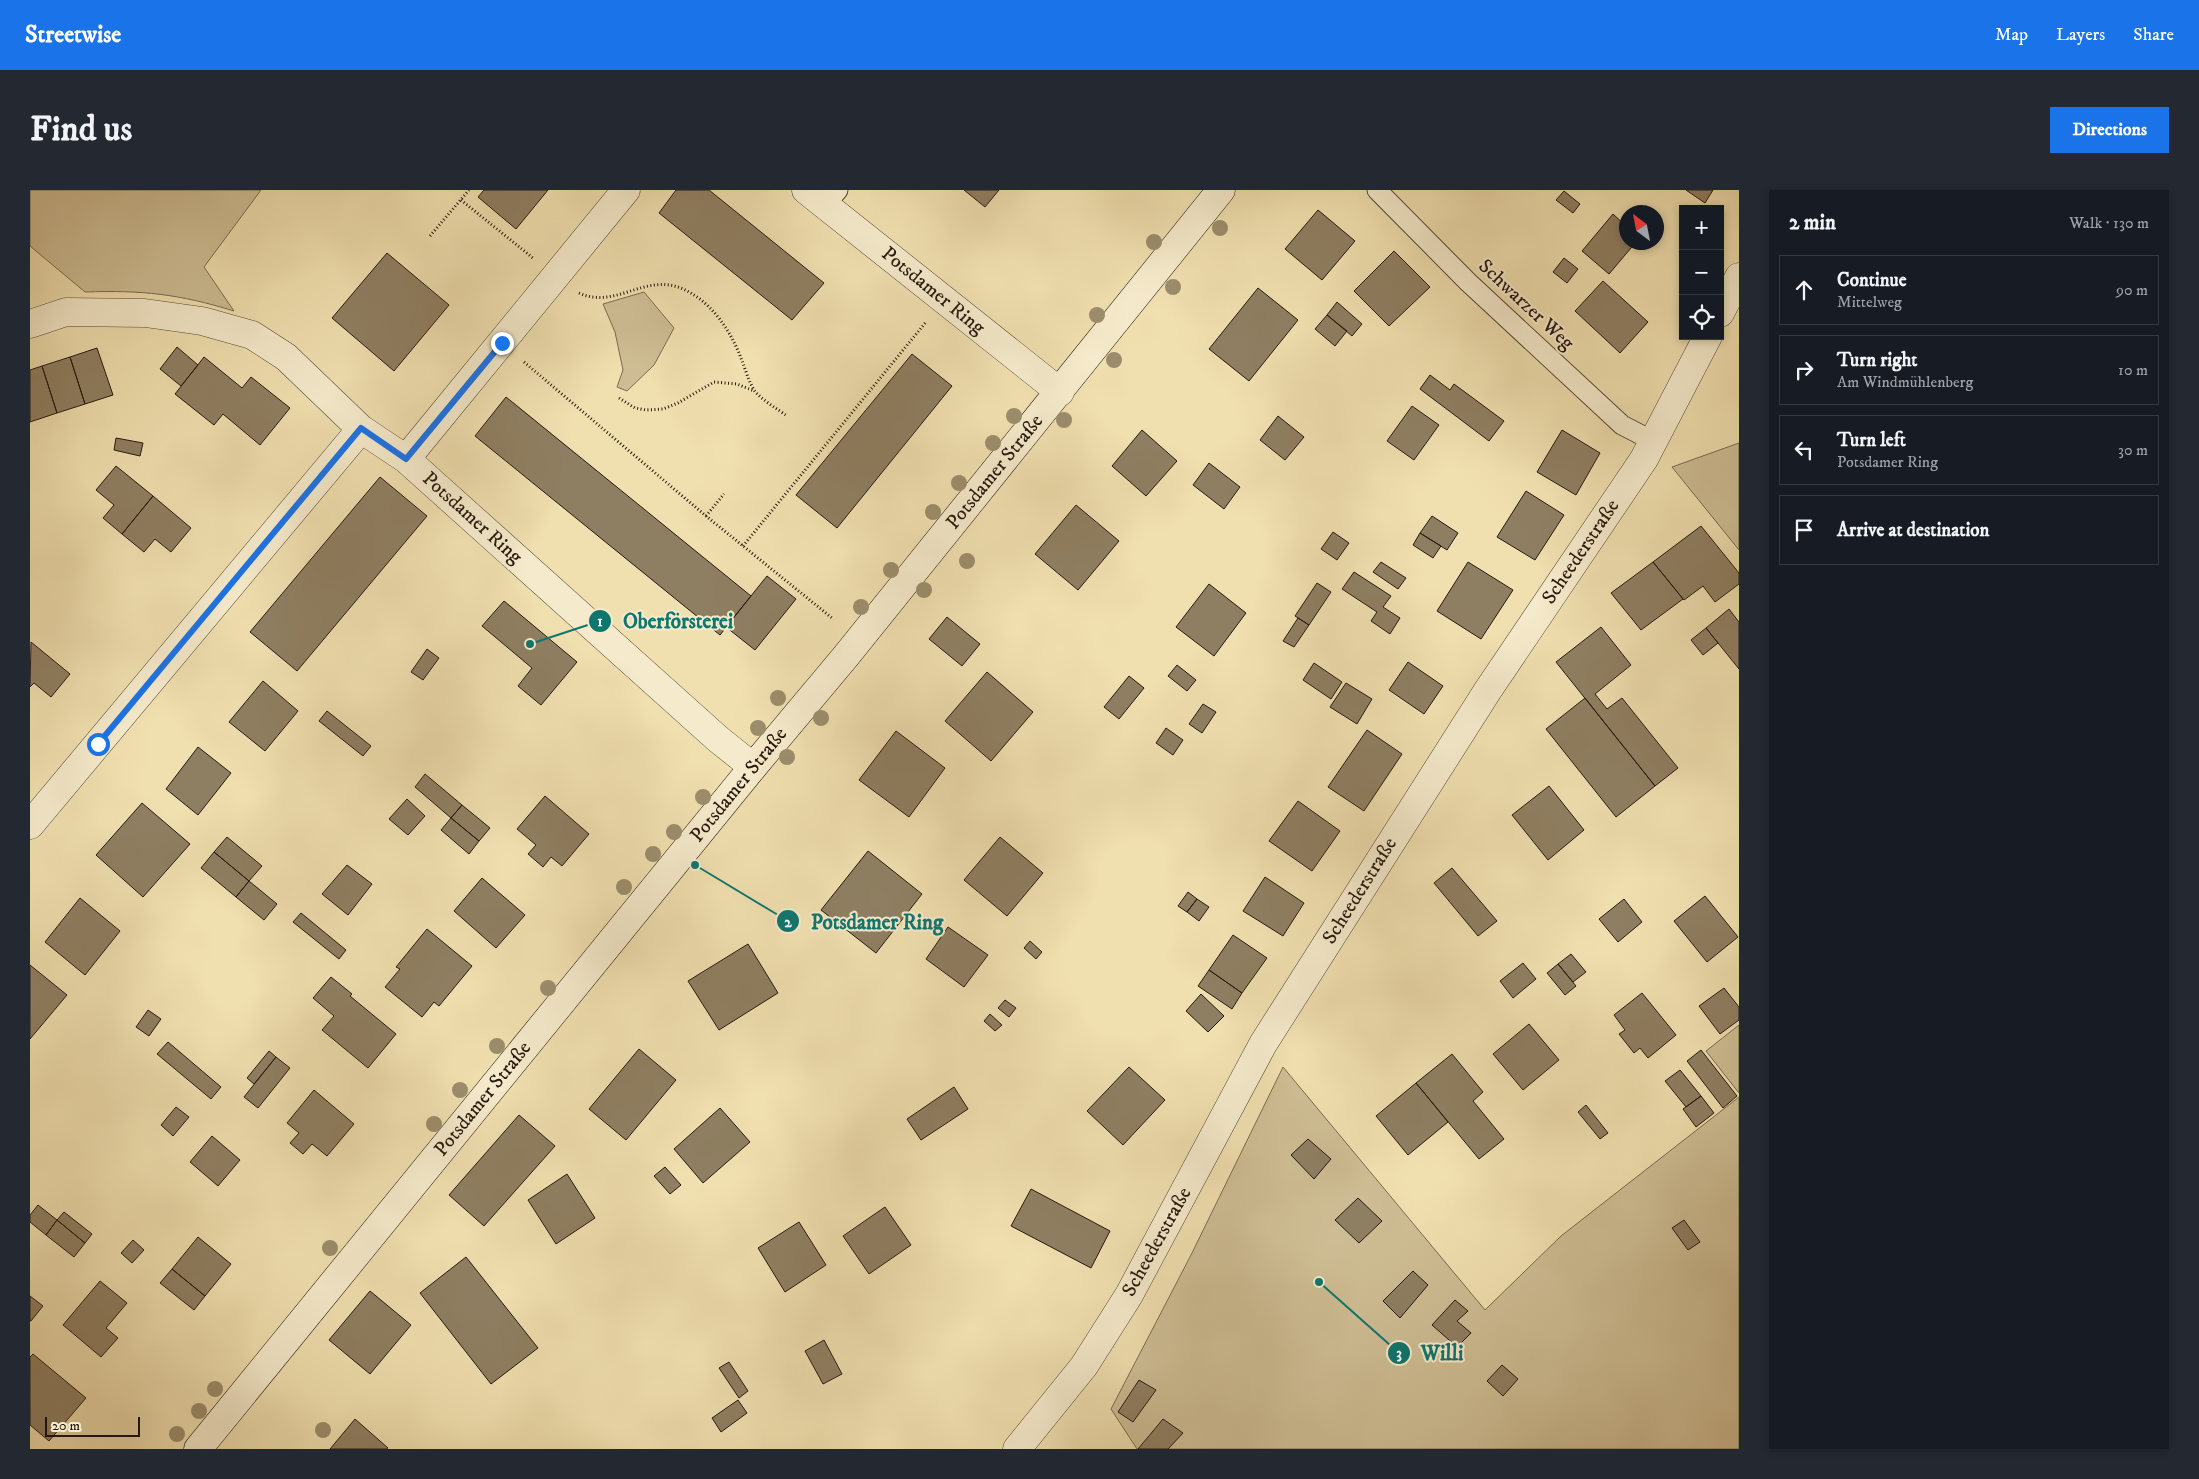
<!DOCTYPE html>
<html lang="en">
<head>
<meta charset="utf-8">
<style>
	:root { --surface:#171b24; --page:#242831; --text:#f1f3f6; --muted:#9ea1a6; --line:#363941; --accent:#1a73e8 }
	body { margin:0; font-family:"IM FELL DW Pica",serif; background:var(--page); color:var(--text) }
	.controls { position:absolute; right:15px; top:15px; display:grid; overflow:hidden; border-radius:0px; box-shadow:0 2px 8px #0003 }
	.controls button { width:45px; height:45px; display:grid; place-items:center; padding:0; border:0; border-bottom:1px solid var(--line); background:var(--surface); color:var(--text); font:25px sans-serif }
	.compass { position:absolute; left:1589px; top:15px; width:45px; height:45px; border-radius:50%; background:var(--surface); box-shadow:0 2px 8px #0003; rotate:328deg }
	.scale { position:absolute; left:15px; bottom:12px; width:95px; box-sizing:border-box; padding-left:5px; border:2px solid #26180e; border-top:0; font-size:14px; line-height:18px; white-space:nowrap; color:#26180e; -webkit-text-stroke:4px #f5eacb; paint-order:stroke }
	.stop { position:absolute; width:15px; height:15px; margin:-11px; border:4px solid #1a73e8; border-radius:50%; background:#fff }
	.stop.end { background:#1a73e8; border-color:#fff; box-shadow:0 1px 5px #0008 }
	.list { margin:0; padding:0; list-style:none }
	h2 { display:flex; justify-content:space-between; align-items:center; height:65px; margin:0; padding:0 20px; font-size:21px }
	h2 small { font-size:16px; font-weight:400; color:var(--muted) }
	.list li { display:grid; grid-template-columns:32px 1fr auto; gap:15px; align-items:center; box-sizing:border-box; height:70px; margin:0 10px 10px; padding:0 10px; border:1px solid var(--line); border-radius:0px }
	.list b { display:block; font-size:19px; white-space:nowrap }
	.list p { margin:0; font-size:16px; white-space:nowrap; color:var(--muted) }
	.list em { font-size:16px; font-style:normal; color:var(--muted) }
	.icon { flex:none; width:28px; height:28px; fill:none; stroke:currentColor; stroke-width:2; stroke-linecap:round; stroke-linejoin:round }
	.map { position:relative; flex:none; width:1709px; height:1259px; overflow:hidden; border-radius:0px }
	header { display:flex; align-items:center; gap:30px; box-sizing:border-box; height:70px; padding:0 25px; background:var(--accent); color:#fff }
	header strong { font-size:24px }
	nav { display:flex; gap:28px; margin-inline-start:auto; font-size:18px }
	.intro { display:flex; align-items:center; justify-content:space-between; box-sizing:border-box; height:120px; padding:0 30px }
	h1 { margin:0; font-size:35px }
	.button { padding:12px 22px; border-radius:0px; background:var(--accent); color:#fff; font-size:18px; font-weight:700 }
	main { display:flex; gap:30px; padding:0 30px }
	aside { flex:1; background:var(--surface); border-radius:0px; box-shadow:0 2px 8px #0003 }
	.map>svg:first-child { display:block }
	.green { fill:#cebd94; stroke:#7a6a51 }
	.building { fill:#8f7f62; stroke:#26180e }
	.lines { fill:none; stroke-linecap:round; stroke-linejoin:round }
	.lane-casing { stroke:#584a36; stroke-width:21 }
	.street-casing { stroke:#584a36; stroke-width:29 }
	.secondary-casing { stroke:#26180e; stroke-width:29 }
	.path { stroke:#26180e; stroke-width:3; stroke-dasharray:1 2.5; stroke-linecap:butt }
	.lane { stroke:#f5eacb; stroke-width:19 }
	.street { stroke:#f5eacb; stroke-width:28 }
	.secondary { stroke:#f5eacb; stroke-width:28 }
	.tree { fill:#9c8d6c }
	.route { stroke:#1a73e8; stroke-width:6 }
	.labels { text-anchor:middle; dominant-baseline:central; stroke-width:4; stroke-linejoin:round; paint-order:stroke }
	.street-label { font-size:20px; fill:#26180e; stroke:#f5eacb }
	.leader { fill:none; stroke:#0f766e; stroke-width:2 }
	.callout-dot { fill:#0f766e; stroke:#f5eacb; stroke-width:2 }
	.mark-label { font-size:15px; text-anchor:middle; font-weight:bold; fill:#fff }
	.callout-label { font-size:21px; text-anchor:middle; font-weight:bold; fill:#0f766e; stroke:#f5eacb; stroke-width:4; stroke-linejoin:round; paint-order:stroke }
</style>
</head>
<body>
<header>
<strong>Streetwise</strong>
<nav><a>Map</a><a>Layers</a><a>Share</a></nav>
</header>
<div class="intro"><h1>Find us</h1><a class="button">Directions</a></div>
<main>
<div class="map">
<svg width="1709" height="1259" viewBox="0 0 1709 1259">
	<rect width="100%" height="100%" fill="#f0dfaf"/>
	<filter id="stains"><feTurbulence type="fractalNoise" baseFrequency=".004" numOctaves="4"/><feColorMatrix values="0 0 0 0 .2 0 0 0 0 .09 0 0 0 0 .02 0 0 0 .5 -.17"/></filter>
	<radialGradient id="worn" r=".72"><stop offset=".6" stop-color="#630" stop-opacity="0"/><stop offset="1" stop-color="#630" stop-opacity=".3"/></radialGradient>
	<path class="green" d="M0,0H231L174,77L204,121C149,104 112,100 55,102L0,56Z
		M614,102L644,138L624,175L597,201L587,197L593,180L585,142L573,114Z
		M1709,253V360L1642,277Z
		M1709,835V903L1676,861Z
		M1253,877L1455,1120L1531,1046L1709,907V1259H1107L1081,1219L1161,1065Z"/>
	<path class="building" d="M454,0H518L486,39L448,7Z
		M646,0H679L794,93L762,130L629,23Z
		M934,0H969L955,17Z
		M1656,0H1683L1675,13Z
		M1534,1L1550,14L1543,23L1526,10Z
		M1288,20L1325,51L1292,90L1255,59Z
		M1583,24L1596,36V52H1606L1579,84L1552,61Z
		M1364,61L1400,97L1359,136L1324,101Z
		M357,63L419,115L364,181L302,128Z
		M1534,68L1548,79L1537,93L1523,82Z
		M1573,91L1618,132L1590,163L1545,121Z
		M1228,98L1268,130L1219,191L1179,159Z
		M1307,112L1332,134L1322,146L1297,125Z
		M1297,125L1317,141L1305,156L1285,139Z
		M147,157L168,175L151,196L130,179Z
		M67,158L83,205L55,214L40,167Z
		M882,164L922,196L807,338L766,305Z
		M40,167L55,214L27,223L12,176Z
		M174,167L212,198L221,187L260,218L230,255L193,224L184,235L145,204Z
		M12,176L27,223L0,232V180Z
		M1400,185L1420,200L1424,194L1474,231L1459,251L1390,199Z
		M476,207L721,406L690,445L445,246Z
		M1382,216L1409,235L1384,270L1357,251Z
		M1248,226L1274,247L1255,270L1230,250Z
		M1112,240L1147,271L1116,306L1082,276Z
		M1532,240L1570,263L1546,305L1507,282Z
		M86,248L113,253L110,266L84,260Z
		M1179,273L1210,297L1194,319L1163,295Z
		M86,276L123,306L92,344L73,328L84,315L66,300Z
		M350,287L397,326L267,481L220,442Z
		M1496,301L1534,325L1505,370L1467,347Z
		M123,306L161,338L141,362L125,349L114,362L92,344Z
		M1046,315L1089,351L1048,400L1005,364Z
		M1402,326L1428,343L1417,360L1390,343Z
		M1671,336L1709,383V394L1685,412L1673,396L1654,410L1623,372Z
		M1303,342L1319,353L1307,370L1291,359Z
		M1390,343L1411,356L1403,368L1383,355Z
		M1351,372L1376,388L1368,399L1343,382Z
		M1438,372L1483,400L1451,449L1407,421Z
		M1623,372L1653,409L1611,440L1581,403Z
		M1324,382L1361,406L1353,417L1370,428L1360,444L1341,431L1347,422L1312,399Z
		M737,386L766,409L725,460L696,437Z
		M1287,393L1301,402L1279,435L1265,426Z
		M1179,394L1216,423L1184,466L1146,437Z
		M474,411L547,472L511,515L488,496L502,478L452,436Z
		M1699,419L1709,432V479L1676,438Z
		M917,427L950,454L932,476L899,449Z
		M1268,428L1279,435L1264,457L1253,451Z
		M1571,437L1601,475L1565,504L1577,519L1592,508L1648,578L1625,596L1526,472Z
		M1676,438L1688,453L1673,465L1661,450Z
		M1,452L40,484L21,507L4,493L0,497Z
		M397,459L409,468L393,490L381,482Z
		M1378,472L1413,496L1394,524L1359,500Z
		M1284,473L1312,492L1301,509L1273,490Z
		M1147,475L1166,490L1157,501L1138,486Z
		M957,482L1003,522L961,571L915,531Z
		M1099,486L1114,498L1089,529L1074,517Z
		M233,491L268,521L235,561L199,532Z
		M1316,493L1342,509L1327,534L1300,517Z
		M1555,508L1625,596L1586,627L1516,539Z
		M1173,514L1186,522L1172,543L1159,534Z
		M297,521L341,556L333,566L289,531Z
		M1136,538L1153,550L1143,565L1126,553Z
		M1337,540L1372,564L1334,621L1298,597Z
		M866,541L915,578L879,627L829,590Z
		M168,557L201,583L168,625L136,599Z
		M395,584L432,615L421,628L385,597Z
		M1519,596L1554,640L1518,670L1482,625Z
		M515,606L559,644L532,676L521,667L513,677L498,664L506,655L487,639Z
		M377,609L395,626L378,645L359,629Z
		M1268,611L1310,641L1282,681L1239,651Z
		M112,613L160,654L113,707L66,665Z
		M432,615L460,638L449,651L421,628Z
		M421,628L449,651L439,664L411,640Z
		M197,647L232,676L219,691L184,662Z
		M970,647L1013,683L977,726L934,690Z
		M838,661L892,704L846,763L791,720Z
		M184,662L219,691L206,707L171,678Z
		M317,675L342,694L318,725L292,704Z
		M1422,678L1467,731L1448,746L1404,693Z
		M1235,687L1274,713L1253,746L1213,721Z
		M452,688L495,725L466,758L424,721Z
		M219,691L247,714L234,730L206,707Z
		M1158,702L1167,709L1157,722L1148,716Z
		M1675,706L1708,747L1677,772L1644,731Z
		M50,708L90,741L55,785L15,752Z
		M1167,709L1179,717L1169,731L1157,722Z
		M1594,709L1612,732L1588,752L1569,729Z
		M271,723L316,760L309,769L263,732Z
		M918,737L958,765L934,797L896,769Z
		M397,739L442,776L409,816L404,812L392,827L355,797L370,779L366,777Z
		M1203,745L1237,768L1212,803L1179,780Z
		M1000,751L1012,762L1006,769L994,758Z
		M718,754L748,803L689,840L658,791Z
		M1541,764L1556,782L1543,792L1528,774Z
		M1493,773L1506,789L1483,808L1470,791Z
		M1528,774L1546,796L1535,805L1517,783Z
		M0,775L37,805L0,849Z
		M1179,780L1212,803L1202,819L1168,796Z
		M301,787L322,804L320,806L366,844L338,878L292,840L304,826L283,808Z
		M1694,798L1709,817V830L1690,844L1669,816Z
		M1612,803L1646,845L1618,868L1610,858L1604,863L1589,844L1595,840L1584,825Z
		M1171,804L1194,826L1178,842L1156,821Z
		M975,810L986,818L979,827L968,818Z
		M118,820L131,829L119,846L106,837Z
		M960,824L972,835L965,841L954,831Z
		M1499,834L1529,870L1493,900L1463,864Z
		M138,852L191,897L181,909L127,864Z
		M609,859L646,890L596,950L559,919Z
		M1671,860L1707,906L1693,918L1657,871Z
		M239,861L246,867L224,894L217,888Z
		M1422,864L1453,902L1443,911L1474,949L1449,969L1386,893Z
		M246,867L260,878L228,918L214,907Z
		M1099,877L1135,910L1093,955L1057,921Z
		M1650,880L1671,906L1656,917L1635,891Z
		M1386,893L1418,932L1378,965L1346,926Z
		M924,897L938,919L891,950L877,929Z
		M284,900L324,934L297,966L282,954L273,964L260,953L269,943L257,933Z
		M1671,906L1684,923L1666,937L1653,919Z
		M1556,915L1578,943L1570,949L1548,922Z
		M146,917L159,927L143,946L131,935Z
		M690,918L720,952L673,993L644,959Z
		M489,925L525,956L454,1036L419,1005Z
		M182,946L210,970L188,996L160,972Z
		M1278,949L1301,969L1284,989L1261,965Z
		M635,977L651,995L640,1004L624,986Z
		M537,984L565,1028L526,1054L498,1010Z
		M1001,999L1080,1041L1061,1078L981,1036Z
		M1328,1008L1352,1031L1329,1053L1305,1030Z
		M8,1015L27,1030L16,1045L0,1032V1025Z
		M855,1017L881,1055L839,1084L813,1046Z
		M34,1022L62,1044L55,1053L27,1030Z
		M27,1030L55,1053L44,1067L16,1045Z
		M1654,1030L1670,1052L1658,1060L1642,1038Z
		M769,1032L796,1075L755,1102L728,1058Z
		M168,1047L201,1074L175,1106L142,1079Z
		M103,1050L114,1060L102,1073L91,1063Z
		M436,1067L508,1158L461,1194L390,1103Z
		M142,1079L175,1106L164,1120L130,1093Z
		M1383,1081L1398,1095L1370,1128L1353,1111Z
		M70,1091L97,1113L76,1138L88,1148L71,1167L33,1135Z
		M340,1101L381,1135L340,1184L299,1150Z
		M0,1106L13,1116L1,1131H0Z
		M1425,1110L1438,1121L1427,1131L1441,1143L1427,1157L1402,1135Z
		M794,1150L812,1184L793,1194L775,1161Z
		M3,1164L56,1208L19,1251L0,1235V1167Z
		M699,1172L718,1201L709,1208L689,1178Z
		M1472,1175L1488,1189L1473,1206L1457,1191Z
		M1109,1190L1126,1200L1103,1232L1088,1222Z
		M708,1210L717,1223L691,1242L682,1228Z
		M325,1229L358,1258L356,1259H300Z
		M1133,1229L1153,1243L1138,1259H1108Z"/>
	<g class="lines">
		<g class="lane-casing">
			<path id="lane" d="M1347,0L1438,92L1592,235L1623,251
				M795,15L808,0"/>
		</g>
		<g class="street-casing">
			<path id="street" d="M776,0L1030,202
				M1690,123L1709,87
				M0,134L36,122L115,123L172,131L222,145L256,167L331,239L376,269L688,549L723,577
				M376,269L596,0
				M0,635L331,239
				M987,1259L1054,1176L1099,1105L1233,854L1458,500L1614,269L1678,146"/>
		</g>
		<g class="secondary-casing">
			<path id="secondary" d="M168,1259L723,577L816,466L1191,0"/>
		</g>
		<path class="path" d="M431,10L503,68
			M400,46L439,0
			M549,103C586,120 615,82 653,99C682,112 700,140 711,168C715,178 718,190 724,200C731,210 748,219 757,226
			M494,172L676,326L802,428
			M589,208L605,218L616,220L633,219L648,213L684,192L707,194L724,201
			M676,326L694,304
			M713,356L896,132"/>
		<use href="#lane" class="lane"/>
		<use href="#street" class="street"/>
		<use href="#secondary" class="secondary"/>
	</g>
	<g class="tree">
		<circle cx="1190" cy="38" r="8"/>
		<circle cx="1124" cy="52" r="8"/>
		<circle cx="1143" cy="97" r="8"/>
		<circle cx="1067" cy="125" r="8"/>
		<circle cx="1084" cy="170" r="8"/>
		<circle cx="984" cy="226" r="8"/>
		<circle cx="1034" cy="230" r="8"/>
		<circle cx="963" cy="253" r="8"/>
		<circle cx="929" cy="293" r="8"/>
		<circle cx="903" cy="322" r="8"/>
		<circle cx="937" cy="371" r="8"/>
		<circle cx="861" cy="380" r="8"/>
		<circle cx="894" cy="400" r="8"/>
		<circle cx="831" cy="417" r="8"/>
		<circle cx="748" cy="508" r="8"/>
		<circle cx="791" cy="528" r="8"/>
		<circle cx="728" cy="538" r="8"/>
		<circle cx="757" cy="567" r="8"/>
		<circle cx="673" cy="607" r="8"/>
		<circle cx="644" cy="642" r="8"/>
		<circle cx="623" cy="664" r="8"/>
		<circle cx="594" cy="697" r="8"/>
		<circle cx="518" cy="798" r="8"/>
		<circle cx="467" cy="856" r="8"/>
		<circle cx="430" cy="900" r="8"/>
		<circle cx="404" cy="934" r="8"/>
		<circle cx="300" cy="1058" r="8"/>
		<circle cx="185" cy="1199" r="8"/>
		<circle cx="169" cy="1221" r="8"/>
		<circle cx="293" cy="1240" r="8"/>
		<circle cx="147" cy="1244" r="8"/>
	</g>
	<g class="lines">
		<path class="route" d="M68,554L331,238L376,269L472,153"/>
	</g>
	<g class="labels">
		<g class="street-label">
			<text transform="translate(903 101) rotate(39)">Potsdamer Ring</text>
			<text transform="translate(1496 115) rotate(43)">Schwarzer Weg</text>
			<text transform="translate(965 282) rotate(-51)">Potsdamer Straße</text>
			<text transform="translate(442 328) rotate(42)">Potsdamer Ring</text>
			<text transform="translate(1551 362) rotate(-56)">Scheederstraße</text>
			<text transform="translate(709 595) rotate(-51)">Potsdamer Straße</text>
			<text transform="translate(1330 701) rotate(-58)">Scheederstraße</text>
			<text transform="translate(453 909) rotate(-51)">Potsdamer Straße</text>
			<text transform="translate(1127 1052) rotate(-61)">Scheederstraße</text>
		</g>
	</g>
	<path class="leader" d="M500 454L570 431M665 675L758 731M1289 1092L1369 1163"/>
	<g class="callout-dot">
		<circle cx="500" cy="454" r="5"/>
		<circle cx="665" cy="675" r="5"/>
		<circle cx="1289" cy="1092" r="5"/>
		<circle cx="570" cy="431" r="12"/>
		<circle cx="758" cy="731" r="12"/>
		<circle cx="1369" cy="1163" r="12"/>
	</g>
	<g class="mark-label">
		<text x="570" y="436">1</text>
		<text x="758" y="737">2</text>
		<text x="1369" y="1168">3</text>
	</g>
	<g class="callout-label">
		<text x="648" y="438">Oberförsterei</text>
		<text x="847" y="739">Potsdamer Ring</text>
		<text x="1412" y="1170">Willi</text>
	</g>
	<rect width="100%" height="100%" filter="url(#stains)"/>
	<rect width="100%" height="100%" fill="url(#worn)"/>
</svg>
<div class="controls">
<button>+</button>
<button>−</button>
<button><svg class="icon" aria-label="locate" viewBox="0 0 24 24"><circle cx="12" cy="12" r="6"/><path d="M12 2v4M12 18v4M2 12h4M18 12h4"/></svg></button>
</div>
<svg class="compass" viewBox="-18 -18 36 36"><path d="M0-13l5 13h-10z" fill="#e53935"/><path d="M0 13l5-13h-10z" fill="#9ea1a6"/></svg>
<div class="scale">20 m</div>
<div class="stop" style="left:68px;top:554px"></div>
<div class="stop end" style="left:472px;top:153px"></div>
</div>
<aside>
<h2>2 min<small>Walk · 130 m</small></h2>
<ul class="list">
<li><svg class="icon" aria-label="ahead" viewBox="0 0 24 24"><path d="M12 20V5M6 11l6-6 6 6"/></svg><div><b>Continue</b><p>Mittelweg</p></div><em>90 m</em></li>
<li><svg class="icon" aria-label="right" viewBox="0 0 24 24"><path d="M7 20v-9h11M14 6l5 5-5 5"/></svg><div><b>Turn right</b><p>Am Windmühlenberg</p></div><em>10 m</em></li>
<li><svg class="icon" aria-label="left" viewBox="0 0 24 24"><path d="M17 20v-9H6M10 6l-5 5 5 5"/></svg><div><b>Turn left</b><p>Potsdamer Ring</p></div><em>30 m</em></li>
<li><svg class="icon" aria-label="arrive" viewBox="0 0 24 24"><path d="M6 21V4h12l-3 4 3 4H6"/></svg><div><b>Arrive at destination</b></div></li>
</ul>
</aside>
</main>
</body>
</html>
